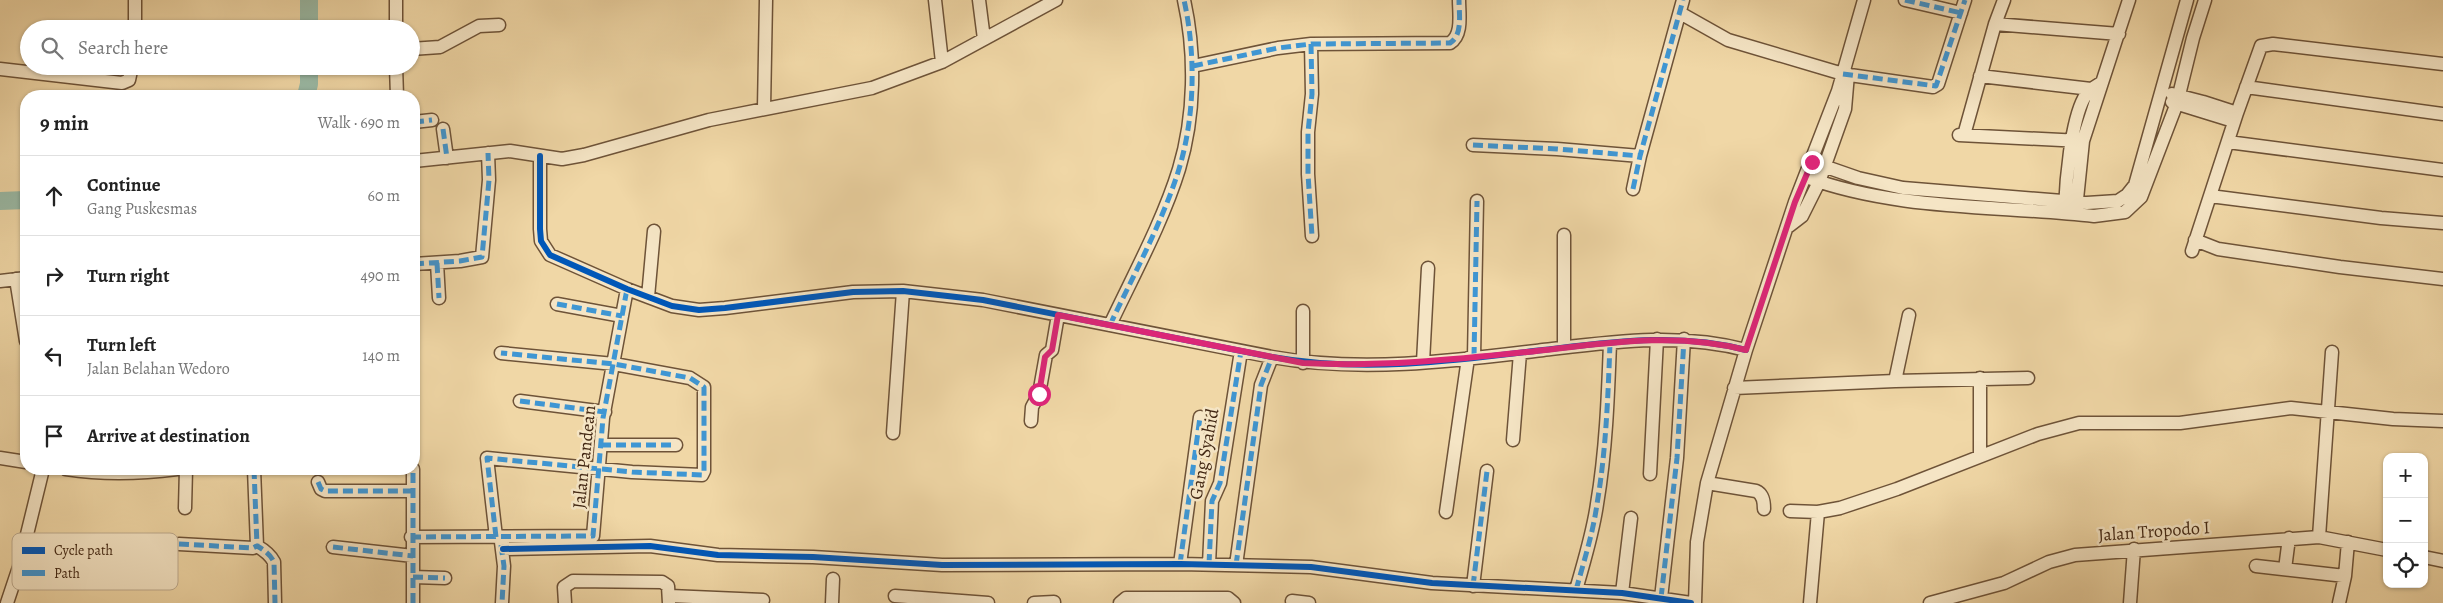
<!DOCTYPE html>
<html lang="en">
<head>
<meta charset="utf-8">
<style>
	:root { --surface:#fff; --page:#f6f6f6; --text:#222; --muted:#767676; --line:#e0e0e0 }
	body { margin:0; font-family:Alegreya,serif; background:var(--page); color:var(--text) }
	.controls { position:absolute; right:15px; bottom:15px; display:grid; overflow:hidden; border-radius:10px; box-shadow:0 1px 4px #0004 }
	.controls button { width:45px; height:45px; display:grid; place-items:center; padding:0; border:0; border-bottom:1px solid var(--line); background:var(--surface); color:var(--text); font:25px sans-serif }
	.stop { position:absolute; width:15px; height:15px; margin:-11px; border:4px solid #db2777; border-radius:50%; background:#fff }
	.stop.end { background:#db2777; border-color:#fff; box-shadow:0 1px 5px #0008 }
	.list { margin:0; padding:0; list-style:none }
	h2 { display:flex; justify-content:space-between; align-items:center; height:65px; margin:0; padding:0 20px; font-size:21px }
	h2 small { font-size:16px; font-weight:400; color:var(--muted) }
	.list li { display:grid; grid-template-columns:32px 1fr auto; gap:15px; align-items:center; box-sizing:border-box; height:80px; padding:0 20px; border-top:1px solid var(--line) }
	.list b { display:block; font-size:19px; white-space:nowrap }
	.list p { margin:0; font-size:16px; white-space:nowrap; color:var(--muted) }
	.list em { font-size:16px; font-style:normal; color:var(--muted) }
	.icon { flex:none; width:28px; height:28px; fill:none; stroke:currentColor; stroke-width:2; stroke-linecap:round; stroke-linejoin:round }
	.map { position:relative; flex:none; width:2443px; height:603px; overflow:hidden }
	.search { position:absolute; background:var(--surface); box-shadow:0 1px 4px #0004; left:20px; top:20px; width:400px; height:55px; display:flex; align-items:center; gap:12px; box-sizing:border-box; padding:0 18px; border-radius:28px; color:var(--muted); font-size:19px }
	.panel { position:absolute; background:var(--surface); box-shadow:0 1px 4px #0004; left:20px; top:90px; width:400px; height:385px; border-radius:20px }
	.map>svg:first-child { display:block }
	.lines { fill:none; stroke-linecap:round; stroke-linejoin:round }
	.river { stroke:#9abaa6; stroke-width:18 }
	.minor-casing { stroke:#6e5338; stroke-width:15 }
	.minor { stroke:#f5e5c5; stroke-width:12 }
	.quiet { stroke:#3f96d3; stroke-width:5; stroke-dasharray:10 5; stroke-linecap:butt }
	.cycleway-casing { stroke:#f5e5c5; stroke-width:9 }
	.cycleway { stroke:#0057b8; stroke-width:6 }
	.route { stroke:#db2777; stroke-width:6 }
	.labels { text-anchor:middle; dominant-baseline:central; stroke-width:5; stroke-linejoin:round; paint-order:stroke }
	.street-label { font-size:18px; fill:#422713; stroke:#f5e5c5 }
	.key { fill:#f5e5c5; stroke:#bfac90; stroke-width:1 }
	.key-label { font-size:14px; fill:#422713 }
</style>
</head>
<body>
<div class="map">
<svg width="2443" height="603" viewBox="0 0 2443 603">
	<rect width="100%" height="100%" fill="#f0d7a6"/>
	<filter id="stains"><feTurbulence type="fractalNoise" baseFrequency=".004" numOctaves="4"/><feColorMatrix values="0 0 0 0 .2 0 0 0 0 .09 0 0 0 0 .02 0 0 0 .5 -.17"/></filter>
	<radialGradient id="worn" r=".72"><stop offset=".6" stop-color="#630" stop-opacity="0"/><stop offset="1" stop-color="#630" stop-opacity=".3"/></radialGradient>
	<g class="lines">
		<path class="river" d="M309,0V29
			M306,96L309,84V66
			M0,201L26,200"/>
		<g class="minor-casing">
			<path id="minor" d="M935,0L942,62
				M979,0L984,39
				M1905,0L1961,13
				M1680,13L1728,40L1843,74L1933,87L1938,84L1965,0
				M1995,24L2119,34
				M135,29V0
				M396,29V0
				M1311,44L1312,94L1308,132V174L1312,236
				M411,49L440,47L479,26L499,25
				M396,66L397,96
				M1193,66L1278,48L1311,44L1450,43C1463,35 1459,14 1459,0
				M0,69L122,83L129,80L132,66
				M1980,76L2091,89L2097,93
				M2246,87L2443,114
				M2172,94L2203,102L2237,113
				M2172,102L2227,119
				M764,108L766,0
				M414,122L432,120
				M443,129L447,158
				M1959,135L2081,141
				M1964,135L1995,24L2004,0
				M2228,142L2443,170
				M1473,145L1557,149L1640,156
				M540,156V229L541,241L550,255L627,289L672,306L699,310L725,308L853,292L903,291L983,300L1272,357C1361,373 1454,361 1543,350C1611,342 1679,332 1746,350
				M414,161L510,151L562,159L584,155L709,120L872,88L942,62L1056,0
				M1812,162L1858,178L1903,188L2087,203L2118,201L2127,195L2135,185L2187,0
				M1806,177C1897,211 1999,205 2094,216L2125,212L2141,197L2177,103L2193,38L2205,0
				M1633,189L1640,156L1683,0
				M2210,196L2381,218L2443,223
				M2065,208C2066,181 2071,122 2084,98C2088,91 2094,87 2101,83
				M2076,209L2083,141L2129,0
				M1789,226L1802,216L1819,182L1845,109L1848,74
				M2195,240L2218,249L2340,267L2443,279
				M2192,251L2237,113L2261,46L2273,44L2443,64
				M437,263L439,298
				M414,264L460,261L482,257L489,180L488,153
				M16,279L26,341
				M0,281L26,278
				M648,297L654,231
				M557,304L622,316
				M1110,325C1133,276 1163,221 1179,169C1195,116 1196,54 1184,0
				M1564,347V235
				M1474,357L1477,201
				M1423,362L1428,268
				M1303,363V311
				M1980,378V455
				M1895,381L1909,315
				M1734,388L1895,381L2028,378
				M520,401L605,412
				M1031,421L1032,407L1039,394L1046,355L1052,350L1058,315
				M893,433L903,291
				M1513,440L1520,353
				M601,445H676
				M0,458L26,462
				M66,469C104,475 139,474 177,469
				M254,469L257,546
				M1650,474L1657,339
				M318,482L321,489L325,491H412
				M1707,483L1756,491C1763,494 1764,501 1764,509
				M185,508L186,469
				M1790,511L1818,512L1840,508L1897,489L2038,434L2079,423H2180L2291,408L2393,419L2443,421
				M1446,512L1468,358
				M411,537L593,536L603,418L627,289
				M496,537L487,458L632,472L702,475L704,471V387L690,378L614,364L501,353
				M2319,537L2332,352
				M501,542L504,566L502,603
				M179,544L253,548L257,546C264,550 270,554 274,562L275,603
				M333,547L413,556
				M503,549L650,546L718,555L813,557L942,565L1180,564L1311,567L1432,583L1622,593L1691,603
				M2424,557L2443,561
				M1180,564L1200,417
				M1209,564L1212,501L1220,483L1241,351
				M1236,565L1261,385L1272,357
				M2256,566L2345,576
				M2285,569L2289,538
				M413,577L445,578
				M1473,586L1487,471
				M1576,590C1584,561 1593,533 1597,504C1606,451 1608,397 1610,343
				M1622,593L1631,518
				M670,596L763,600
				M895,596L988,603
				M1661,598L1677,458L1684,339
				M1292,601L1309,603
				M7,603L19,567L43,469
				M413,603V469
				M565,603L564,587L573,581L662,582L668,586L669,603
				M832,603L833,579
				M1034,603L1054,602
				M1120,603L1126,598H1228L1234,603
				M1695,603L1697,542L1707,483L1746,350L1795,202L1838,91L1864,0
				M1810,603L1818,512
				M1930,603L2004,583L2049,562L2075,555L2319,537L2387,550
				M2130,603L2134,549
				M2339,603L2345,576L2348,542"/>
		</g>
		<use href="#minor" class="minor"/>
		<path class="quiet" d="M1905,0L1961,13
			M1311,44L1312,94L1308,132V174L1312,236
			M1193,66L1278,48L1311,44L1450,43C1463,35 1459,14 1459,0
			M1843,74L1936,86L1965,0
			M414,122L432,120
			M443,129L447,158
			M1473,145L1557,149L1640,156
			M1633,189L1640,156L1683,0
			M437,263L439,298
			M414,264L460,261L482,257L489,180L488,153
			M557,304L622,316
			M1110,325C1133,276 1163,221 1179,169C1195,116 1196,54 1184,0
			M1474,357L1477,201
			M520,401L605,412
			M601,445H676
			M150,469V473
			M254,469L257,546
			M318,482L321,489L325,491H412
			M411,537L593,536L603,418L627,289
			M496,537L487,458L632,472L702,475L704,471V387L690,378L614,364L501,353
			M179,544L253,548L257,546C264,550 270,554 274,562L275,603
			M501,545L504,566L502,603
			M333,547L413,556
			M1180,564L1200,417
			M1209,564L1212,501L1220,483L1241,351
			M1236,565L1261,385L1272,357
			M413,577L445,578
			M1473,586L1487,471
			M1576,590C1584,561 1593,533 1597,504C1606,451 1608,397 1610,343
			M1661,598L1677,458L1684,339
			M413,603V469"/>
		<g class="cycleway-casing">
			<path id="cycleway" d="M540,156V229L541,241L550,255L627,289L672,306L699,310L725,308L853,292L903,291L983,300L1272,357C1361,373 1454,361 1543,350C1611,342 1679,332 1746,350
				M503,549L650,546L718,555L813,557L942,565L1180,564L1311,567L1432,583L1622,593L1691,603"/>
		</g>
		<use href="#cycleway" class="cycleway"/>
	</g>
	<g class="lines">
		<path class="route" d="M1039,394L1045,357L1052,350L1058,315L1303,363C1378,367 1452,360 1527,352C1601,344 1673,331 1746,350L1795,202L1812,162"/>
	</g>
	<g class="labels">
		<g class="street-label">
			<text transform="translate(1204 454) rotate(-79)">Gang Syahid</text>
			<text transform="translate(584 457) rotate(-84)">Jalan Pandean</text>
			<text transform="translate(2154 531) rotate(-4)">Jalan Tropodo I</text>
		</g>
	</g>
	<rect x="12" y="533" width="166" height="57" rx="8" class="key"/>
	<rect x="22" y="547" width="23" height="7" fill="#0057b8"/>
	<rect x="22" y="570" width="23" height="6" fill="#3f96d3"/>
	<g class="key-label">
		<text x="54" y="555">Cycle path</text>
		<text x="54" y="578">Path</text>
	</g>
	<rect width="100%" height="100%" filter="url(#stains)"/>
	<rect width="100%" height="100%" fill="url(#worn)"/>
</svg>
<div class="controls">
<button>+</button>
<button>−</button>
<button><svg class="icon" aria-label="locate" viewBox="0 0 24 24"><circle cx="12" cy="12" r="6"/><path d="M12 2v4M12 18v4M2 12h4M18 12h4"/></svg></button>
</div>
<div class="stop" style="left:1039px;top:394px"></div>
<div class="stop end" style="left:1812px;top:162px"></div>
<div class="search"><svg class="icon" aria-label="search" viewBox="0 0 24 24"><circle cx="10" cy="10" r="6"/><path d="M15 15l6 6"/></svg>Search here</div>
<section class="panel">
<h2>9 min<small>Walk · 690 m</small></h2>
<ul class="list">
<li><svg class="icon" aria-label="ahead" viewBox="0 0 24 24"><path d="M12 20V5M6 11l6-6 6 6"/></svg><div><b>Continue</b><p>Gang Puskesmas</p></div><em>60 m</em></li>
<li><svg class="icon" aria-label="right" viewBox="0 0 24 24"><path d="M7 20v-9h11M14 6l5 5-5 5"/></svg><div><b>Turn right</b></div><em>490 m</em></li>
<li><svg class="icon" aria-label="left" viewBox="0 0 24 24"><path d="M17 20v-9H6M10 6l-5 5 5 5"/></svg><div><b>Turn left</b><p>Jalan Belahan Wedoro</p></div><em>140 m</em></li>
<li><svg class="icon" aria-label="arrive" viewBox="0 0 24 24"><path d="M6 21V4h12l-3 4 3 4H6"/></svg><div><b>Arrive at destination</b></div></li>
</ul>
</section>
</div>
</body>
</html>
